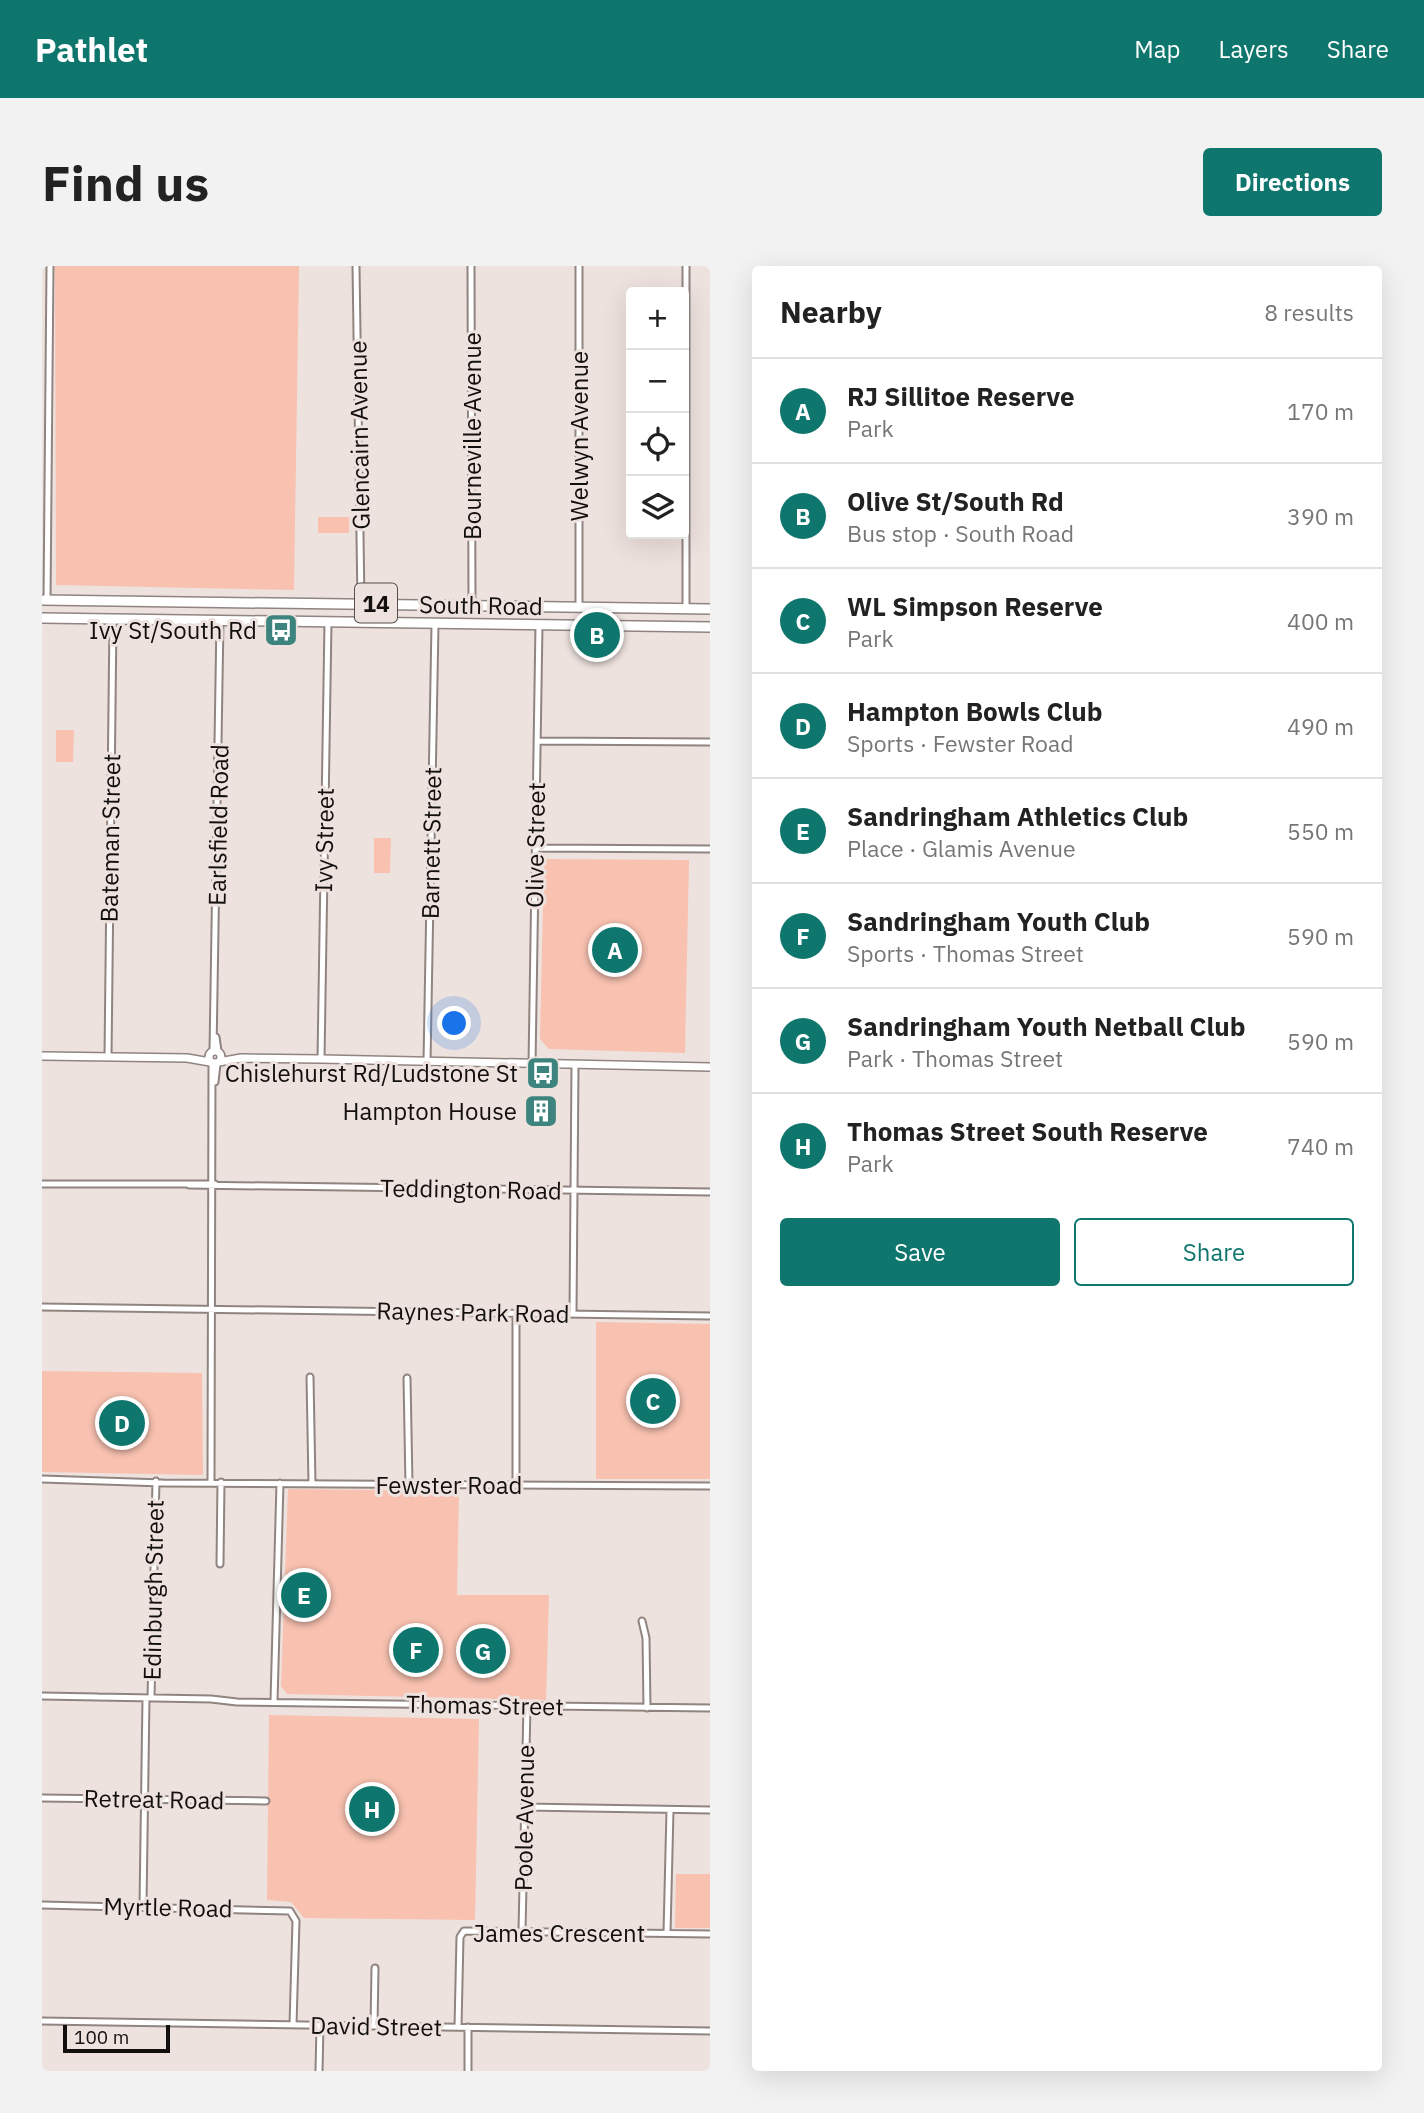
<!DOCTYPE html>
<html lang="en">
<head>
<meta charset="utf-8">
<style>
	:root { --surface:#fff; --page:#f2f2f2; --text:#222; --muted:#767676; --line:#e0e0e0; --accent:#0f766e }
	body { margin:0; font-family:"IBM Plex Sans",sans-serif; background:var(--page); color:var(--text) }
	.controls { position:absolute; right:21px; top:21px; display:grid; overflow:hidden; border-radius:7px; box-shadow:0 7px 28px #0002 }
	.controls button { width:63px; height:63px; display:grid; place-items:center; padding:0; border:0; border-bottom:2px solid var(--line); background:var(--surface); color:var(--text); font:35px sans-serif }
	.scale { position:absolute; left:21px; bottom:18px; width:107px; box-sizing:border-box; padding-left:7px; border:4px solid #130f0e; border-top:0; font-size:19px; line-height:24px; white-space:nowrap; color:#130f0e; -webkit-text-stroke:5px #eee2de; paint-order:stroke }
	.you { position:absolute; left:413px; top:758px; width:24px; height:24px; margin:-18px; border:5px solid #fff; border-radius:50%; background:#1a73e8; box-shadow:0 0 0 10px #1a73e833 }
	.badge { display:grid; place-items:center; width:46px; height:46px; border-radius:50%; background:var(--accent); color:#fff; font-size:23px; font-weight:700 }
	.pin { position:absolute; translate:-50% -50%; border:4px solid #fff; box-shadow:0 2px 7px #0006 }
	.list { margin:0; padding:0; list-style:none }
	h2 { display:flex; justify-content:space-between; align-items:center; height:91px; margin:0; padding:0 28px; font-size:30px }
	h2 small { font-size:23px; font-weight:400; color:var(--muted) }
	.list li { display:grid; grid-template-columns:46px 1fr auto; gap:21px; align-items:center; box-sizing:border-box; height:105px; padding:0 28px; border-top:2px solid var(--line) }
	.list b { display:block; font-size:26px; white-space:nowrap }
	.list p { margin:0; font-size:23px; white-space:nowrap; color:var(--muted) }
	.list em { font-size:23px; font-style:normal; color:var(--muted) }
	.actions { display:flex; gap:14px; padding:21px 28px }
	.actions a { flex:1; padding:16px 0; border:2px solid var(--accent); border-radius:7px; text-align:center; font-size:24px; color:var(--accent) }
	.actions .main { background:var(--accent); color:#fff }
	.icon { flex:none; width:38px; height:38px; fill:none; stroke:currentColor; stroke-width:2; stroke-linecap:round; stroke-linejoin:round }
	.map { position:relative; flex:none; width:668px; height:1805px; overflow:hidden; border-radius:7px }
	header { display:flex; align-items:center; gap:42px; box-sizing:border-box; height:98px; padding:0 35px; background:var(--accent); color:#fff }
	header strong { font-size:33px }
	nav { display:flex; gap:38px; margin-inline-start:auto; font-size:24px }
	.intro { display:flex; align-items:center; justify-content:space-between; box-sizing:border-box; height:168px; padding:0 42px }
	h1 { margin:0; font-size:49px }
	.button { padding:18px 32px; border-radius:7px; background:var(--accent); color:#fff; font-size:24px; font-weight:700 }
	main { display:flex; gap:42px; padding:0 42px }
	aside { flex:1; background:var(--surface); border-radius:7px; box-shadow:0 7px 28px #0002 }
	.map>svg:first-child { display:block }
	.green { fill:#f8c1b0 }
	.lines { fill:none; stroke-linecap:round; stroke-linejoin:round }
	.minor-casing { stroke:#8f8480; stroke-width:9 }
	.tertiary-casing { stroke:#8f8480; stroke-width:10 }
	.primary-casing { stroke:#8f8480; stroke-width:12 }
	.minor { stroke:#fff; stroke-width:5 }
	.tertiary { stroke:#fff; stroke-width:7 }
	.primary { stroke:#fff; stroke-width:9 }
	.labels { text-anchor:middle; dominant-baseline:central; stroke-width:6; stroke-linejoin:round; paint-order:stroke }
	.shield { fill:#eee2de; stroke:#554e4c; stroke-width:2 }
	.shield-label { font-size:23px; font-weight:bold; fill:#130f0e }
	.street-label { font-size:24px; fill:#130f0e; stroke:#eee2de }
	.poi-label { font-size:24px; fill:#130f0e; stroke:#eee2de; text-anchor:end }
</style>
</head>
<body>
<header>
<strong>Pathlet</strong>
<nav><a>Map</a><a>Layers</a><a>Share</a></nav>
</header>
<div class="intro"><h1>Find us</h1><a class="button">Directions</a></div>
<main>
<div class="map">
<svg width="668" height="1805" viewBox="0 0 668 1805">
	<rect width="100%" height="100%" fill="#eee2de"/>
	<path class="green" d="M13,0H257L252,324L14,319Z
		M276,251H307V267H276Z
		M14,464H32L31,496H14Z
		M332,572H349L348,607H332Z
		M502,593L647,594L643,787L507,783L498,773Z
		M554,1056L668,1058V1213H554Z
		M0,1105L160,1107L161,1209L0,1206Z
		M246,1223L417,1225L415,1329H507L504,1434L245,1428L239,1420Z
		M227,1449L437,1453L433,1654L262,1652L249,1636L225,1634Z
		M634,1608H668V1662H633Z"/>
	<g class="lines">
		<g class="minor-casing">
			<path id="minor" d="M314,0L319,337
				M429,0L430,339
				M537,0V341
				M644,0V343
				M5,334L8,0
				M495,475L668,476
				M493,582L668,583
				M174,771L176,785
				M171,785L178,354
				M66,791L71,353
				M279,793L286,356
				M385,796L393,358
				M490,799L497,359
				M173,816L175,798
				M0,918H173
				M147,919L668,926
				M0,1041L668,1050
				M474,1047V1219
				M531,1047L533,800
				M268,1111L270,1218
				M365,1112L367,1219
				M0,1213L121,1217L668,1220
				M169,1216L170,798
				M178,1298L179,1216
				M600,1355L604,1372L605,1442
				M0,1430L56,1431
				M55,1431L170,1433
				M109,1432L114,1215
				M169,1433L195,1436L668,1442
				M232,1435L238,1217
				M0,1532L224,1535
				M482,1541L668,1544
				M0,1639L248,1645L254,1655L251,1759
				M101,1640L104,1432
				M480,1665L485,1440
				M625,1667L628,1544
				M0,1755L668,1765
				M332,1760L333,1702
				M416,1761L418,1671L422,1665L668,1668
				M277,1805L278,1759
				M426,1805V1761"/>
		</g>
		<g class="tertiary-casing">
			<path id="tertiary" d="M167 791a6 6 0 1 1 12 0a6 6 0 1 1-12 0Z
				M0,790L145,792L168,796
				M177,796L199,792L279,793L668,801"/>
		</g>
		<g class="primary-casing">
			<path id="primary" d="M0,334L668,343
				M0,352L668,361"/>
		</g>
		<use href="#minor" class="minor"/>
		<use href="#tertiary" class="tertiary"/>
		<use href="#primary" class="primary"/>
	</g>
	<defs>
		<g id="bus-square" transform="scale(1.75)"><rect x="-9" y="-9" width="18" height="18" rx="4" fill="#3e847e" stroke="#eee2de"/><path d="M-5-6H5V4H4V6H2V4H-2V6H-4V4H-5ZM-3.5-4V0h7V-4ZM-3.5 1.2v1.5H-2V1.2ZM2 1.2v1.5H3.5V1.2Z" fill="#fff"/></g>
		<g id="building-square" transform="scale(1.75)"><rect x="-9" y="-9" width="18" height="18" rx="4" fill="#3e847e" stroke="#eee2de"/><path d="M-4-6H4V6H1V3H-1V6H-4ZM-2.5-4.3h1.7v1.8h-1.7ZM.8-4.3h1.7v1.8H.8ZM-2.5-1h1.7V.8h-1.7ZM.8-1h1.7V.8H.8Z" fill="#fff"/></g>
	</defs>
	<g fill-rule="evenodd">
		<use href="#bus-square" x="239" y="364"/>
		<use href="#bus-square" x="501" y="807"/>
		<use href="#building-square" x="499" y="845"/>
	</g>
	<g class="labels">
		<rect class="shield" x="313" y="317.5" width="42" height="39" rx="5"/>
		<g class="shield-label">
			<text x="334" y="337">14</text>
		</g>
		<g class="street-label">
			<text transform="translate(317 169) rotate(-91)">Glencairn Avenue</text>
			<text transform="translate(430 170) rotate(-90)">Bourneville Avenue</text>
			<text transform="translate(537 170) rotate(-90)">Welwyn Avenue</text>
			<text transform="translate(439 339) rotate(1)">South Road</text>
			<text transform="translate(176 559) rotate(-89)">Earlsfield Road</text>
			<text transform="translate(68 572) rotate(-89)">Bateman Street</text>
			<text transform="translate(282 574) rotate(-89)">Ivy Street</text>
			<text transform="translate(389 577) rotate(-89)">Barnett Street</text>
			<text transform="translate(493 579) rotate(-89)">Olive Street</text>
			<text transform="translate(429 923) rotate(1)">Teddington Road</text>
			<text transform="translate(431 1046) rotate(1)">Raynes Park Road</text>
			<text x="407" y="1219">Fewster Road</text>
			<text transform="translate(111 1324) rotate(-89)">Edinburgh Street</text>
			<text transform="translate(443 1439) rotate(1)">Thomas Street</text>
			<text transform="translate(112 1533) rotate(1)">Retreat Road</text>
			<text transform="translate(482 1552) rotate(-89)">Poole Avenue</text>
			<text transform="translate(126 1641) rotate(1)">Myrtle Road</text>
			<text x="517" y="1667">James Crescent</text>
			<text transform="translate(334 1760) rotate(1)">David Street</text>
		</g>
		<g class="poi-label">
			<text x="215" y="364">Ivy St/South Rd</text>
			<text x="476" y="807">Chislehurst Rd/Ludstone St</text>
			<text x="475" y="845">Hampton House</text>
		</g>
	</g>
</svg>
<div class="controls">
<button>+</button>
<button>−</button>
<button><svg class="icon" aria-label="locate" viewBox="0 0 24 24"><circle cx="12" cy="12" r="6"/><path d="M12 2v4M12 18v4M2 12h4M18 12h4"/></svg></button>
<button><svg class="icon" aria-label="layers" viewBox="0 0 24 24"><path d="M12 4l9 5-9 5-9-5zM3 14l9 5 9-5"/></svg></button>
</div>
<div class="scale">100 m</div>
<div class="you"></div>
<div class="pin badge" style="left:573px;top:684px">A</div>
<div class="pin badge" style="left:555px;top:369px">B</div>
<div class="pin badge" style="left:611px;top:1135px">C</div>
<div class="pin badge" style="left:80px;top:1157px">D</div>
<div class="pin badge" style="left:262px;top:1329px">E</div>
<div class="pin badge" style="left:374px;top:1384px">F</div>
<div class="pin badge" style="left:441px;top:1385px">G</div>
<div class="pin badge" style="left:330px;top:1543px">H</div>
</div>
<aside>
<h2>Nearby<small>8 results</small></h2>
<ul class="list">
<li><span class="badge">A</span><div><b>RJ Sillitoe Reserve</b><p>Park</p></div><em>170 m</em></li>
<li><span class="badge">B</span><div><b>Olive St/South Rd</b><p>Bus stop · South Road</p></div><em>390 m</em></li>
<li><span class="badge">C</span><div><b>WL Simpson Reserve</b><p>Park</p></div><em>400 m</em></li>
<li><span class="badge">D</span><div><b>Hampton Bowls Club</b><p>Sports · Fewster Road</p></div><em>490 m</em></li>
<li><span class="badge">E</span><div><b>Sandringham Athletics Club</b><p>Place · Glamis Avenue</p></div><em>550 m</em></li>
<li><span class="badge">F</span><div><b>Sandringham Youth Club</b><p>Sports · Thomas Street</p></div><em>590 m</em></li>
<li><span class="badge">G</span><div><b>Sandringham Youth Netball Club</b><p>Park · Thomas Street</p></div><em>590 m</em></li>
<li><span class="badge">H</span><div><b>Thomas Street South Reserve</b><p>Park</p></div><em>740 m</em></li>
</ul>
<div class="actions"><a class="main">Save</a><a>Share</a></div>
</aside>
</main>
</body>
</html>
